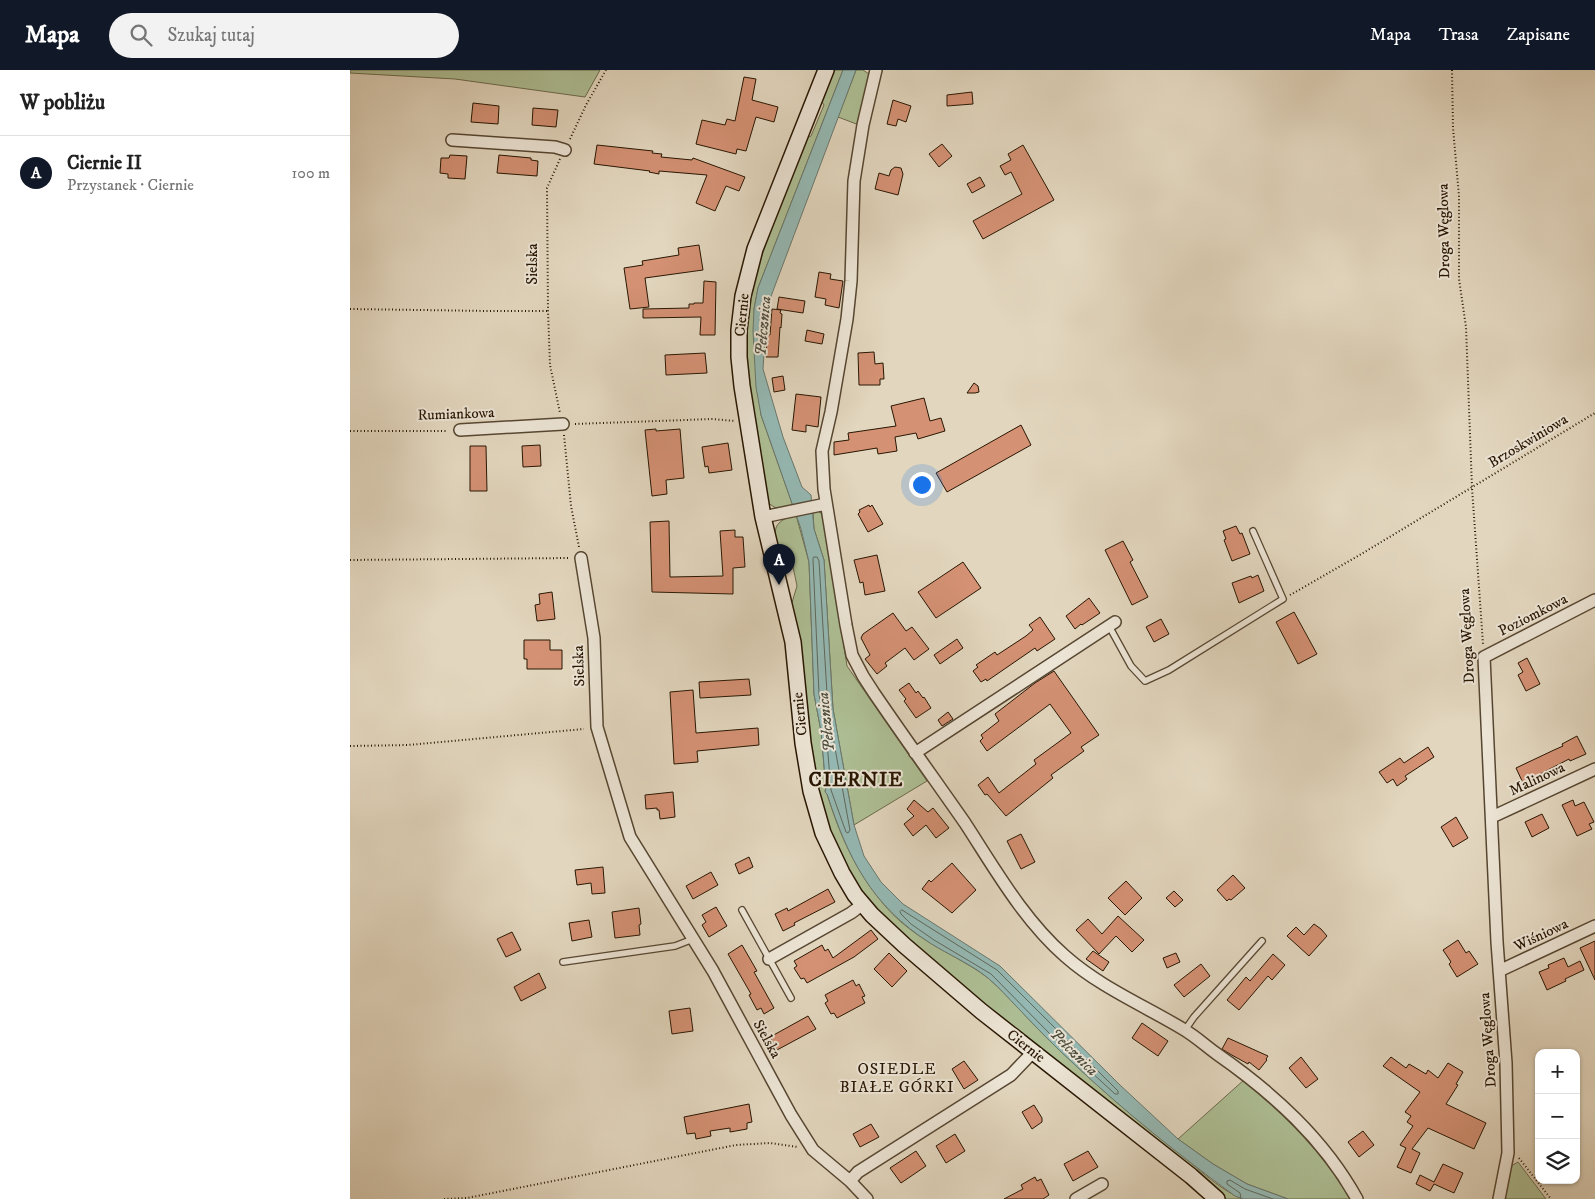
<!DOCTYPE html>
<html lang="pl">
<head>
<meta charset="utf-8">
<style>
	:root { --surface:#fff; --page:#f2f2f2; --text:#222; --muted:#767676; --line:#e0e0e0; --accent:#111827 }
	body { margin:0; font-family:"IM FELL DW Pica",serif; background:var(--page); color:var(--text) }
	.controls { position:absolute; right:15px; bottom:15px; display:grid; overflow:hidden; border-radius:10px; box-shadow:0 1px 4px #0004 }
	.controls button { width:45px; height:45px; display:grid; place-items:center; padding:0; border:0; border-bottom:1px solid var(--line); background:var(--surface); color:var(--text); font:25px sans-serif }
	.you { position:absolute; left:571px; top:414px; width:18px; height:18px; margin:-12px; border:4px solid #fff; border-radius:50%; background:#1a73e8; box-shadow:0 0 0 8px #1a73e833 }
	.badge { display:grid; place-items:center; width:32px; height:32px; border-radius:50%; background:var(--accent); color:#fff; font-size:16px; font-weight:700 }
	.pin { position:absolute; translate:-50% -41px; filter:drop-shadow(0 1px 2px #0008) }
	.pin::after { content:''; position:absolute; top:26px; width:18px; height:15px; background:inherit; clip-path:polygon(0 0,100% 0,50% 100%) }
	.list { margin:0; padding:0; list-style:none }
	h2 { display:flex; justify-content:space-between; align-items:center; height:65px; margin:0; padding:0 20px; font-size:21px }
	h2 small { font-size:16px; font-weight:400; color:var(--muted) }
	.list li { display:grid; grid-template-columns:32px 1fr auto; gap:15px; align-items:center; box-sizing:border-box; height:75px; padding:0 20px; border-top:1px solid var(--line) }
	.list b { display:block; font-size:19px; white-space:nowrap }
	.list p { margin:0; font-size:16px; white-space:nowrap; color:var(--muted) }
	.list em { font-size:16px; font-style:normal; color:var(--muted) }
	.icon { flex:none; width:28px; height:28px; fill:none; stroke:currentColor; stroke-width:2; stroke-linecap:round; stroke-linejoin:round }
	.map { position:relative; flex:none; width:1245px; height:1129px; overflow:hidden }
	header { display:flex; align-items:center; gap:30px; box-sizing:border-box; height:70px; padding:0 25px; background:var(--accent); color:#fff }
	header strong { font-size:24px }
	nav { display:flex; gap:28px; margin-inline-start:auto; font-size:18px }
	.search { width:350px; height:45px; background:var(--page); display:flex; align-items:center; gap:12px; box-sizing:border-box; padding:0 18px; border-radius:28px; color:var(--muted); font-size:19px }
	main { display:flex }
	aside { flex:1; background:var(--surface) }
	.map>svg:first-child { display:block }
	.green { fill:#aebf95; stroke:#6b6a4c }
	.water { fill:#95b9b4; stroke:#69786d }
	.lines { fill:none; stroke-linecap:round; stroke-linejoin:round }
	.shore { stroke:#5e685b; stroke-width:1 }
	.building { fill:#d49174; stroke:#281602 }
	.lane-casing { stroke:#564631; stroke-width:8 }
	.street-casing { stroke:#564631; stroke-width:14 }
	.secondary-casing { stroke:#281602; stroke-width:18 }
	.path { stroke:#281602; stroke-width:2; stroke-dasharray:1 2.5; stroke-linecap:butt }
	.lane { stroke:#ece4d5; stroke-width:5.5 }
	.street { stroke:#ece4d5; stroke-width:11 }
	.secondary { stroke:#ece4d5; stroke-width:15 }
	.labels { text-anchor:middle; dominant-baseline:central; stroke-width:4; stroke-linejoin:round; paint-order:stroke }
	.street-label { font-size:15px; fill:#281602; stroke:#ece4d5 }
	.water-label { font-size:16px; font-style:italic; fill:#4e4f40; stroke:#ece4d5 }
	.neighbourhood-label { font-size:16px; letter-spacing:1px; fill:#281602; stroke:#ece4d5 }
	.district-label { font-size:20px; font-weight:bold; letter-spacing:1px; fill:#281602; stroke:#ece4d5 }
</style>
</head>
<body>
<header>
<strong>Mapa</strong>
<div class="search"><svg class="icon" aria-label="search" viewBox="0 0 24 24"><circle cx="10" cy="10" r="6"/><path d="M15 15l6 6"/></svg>Szukaj tutaj</div>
<nav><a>Mapa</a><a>Trasa</a><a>Zapisane</a></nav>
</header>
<main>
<aside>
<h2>W pobliżu<small></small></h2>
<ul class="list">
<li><span class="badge">A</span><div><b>Ciernie II</b><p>Przystanek · Ciernie</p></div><em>100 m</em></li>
</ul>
</aside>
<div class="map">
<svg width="1245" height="1129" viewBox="0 0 1245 1129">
	<rect width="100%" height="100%" fill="#e2d6be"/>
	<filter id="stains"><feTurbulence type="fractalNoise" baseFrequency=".004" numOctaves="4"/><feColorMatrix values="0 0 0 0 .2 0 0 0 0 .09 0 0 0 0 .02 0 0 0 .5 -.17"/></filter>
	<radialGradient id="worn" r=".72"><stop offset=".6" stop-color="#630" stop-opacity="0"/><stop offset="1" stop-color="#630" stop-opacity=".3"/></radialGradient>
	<path class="green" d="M0,0H250L235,27L105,9L0,3Z
		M482,0H493L408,218L404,239L411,345L443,436L426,438L418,433L394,287H397L396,260L400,228L406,201L455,69L461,66L474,35L470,29Z
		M506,0H513L519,4L509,55L488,47Z
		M467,441L471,443L475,454L497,596L577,711L504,755L483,639L474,490L464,459L463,442Z
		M446,445L459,492L464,624L471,661L476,719L475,721L477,724C490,766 507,804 536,837C554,858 579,873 603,886C615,893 628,900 638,908C660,927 679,951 700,971C742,1012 787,1051 834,1087C851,1101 873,1122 893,1129H875L864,1118L717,1002L556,871L509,821L486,779L466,721L440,539L447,516L442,492L430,485C424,463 419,452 446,445Z
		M895,1009L927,1037L975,1087L1002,1129H938L897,1114L863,1094L828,1069Z
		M1168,1092L1196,1129H1154L1161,1096Z"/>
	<path class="water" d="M493,0H506L417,237L413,299L433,367L452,417L461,425L464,459L474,490L483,639L504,755L514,786L531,812L553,834L650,896L770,1015L828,1069L863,1094L897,1114L938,1129H893L885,1126C829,1085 775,1042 724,994C704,976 686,957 668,938C658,928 649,917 638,908C621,894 599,885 580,873C521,835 498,788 477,724L475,722L476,718L471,661L464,624L459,492L451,459L411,345L406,317L403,261L404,239L408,218Z"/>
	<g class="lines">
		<path class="shore" d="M464,487H467L469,491L478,640L500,760L498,763L496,762L481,720L476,660L469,624L463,489Z
			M552,840L647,900L768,1021V1024H765L701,965L641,904L584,870L561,854L551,844L550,842Z
			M891,1129L890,1123L877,1114V1111L880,1110L895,1119L923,1129"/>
	</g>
	<path class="building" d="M394,7L406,9L402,30L428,37L424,52L406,47L396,81L387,79L386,84L346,74L352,50L375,55L377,49L385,51Z
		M622,22L623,34L597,36V25Z
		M543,30L561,36L556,52L548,49L546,56L537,54Z
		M123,33L149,36L148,54L121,52Z
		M183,38L208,40L206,57L182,55Z
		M592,74L602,86L589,97L579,84Z
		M247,75L303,81L302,83L312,84L311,87L342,90L343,88L395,107L389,121L376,116L365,141L346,133L357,105L309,101V104L299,102L300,101L244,94Z
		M673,75L704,130L633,169L623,151L672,124L661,102L655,105L650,96L661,90L658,84Z
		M100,85L117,86L115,109L98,108V104L90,103L91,88H99Z
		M149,85L181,88V90L188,91L187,106L147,103Z
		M545,97L551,98L553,104L548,125L525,119L529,103L539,106L541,100Z
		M630,107L635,116L622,123L617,114Z
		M349,175L353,200L295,208L299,237L280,239L274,198L293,195L292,191L329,185L328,178Z
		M469,202L481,204L480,209L493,211L489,238L475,235L476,229L465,227Z
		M354,211L366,212L365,265H350L351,247L293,248V239L339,238V234H344V233H353Z
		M429,227L455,231L453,243L427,239Z
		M422,239L431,240L430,243L432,244L431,258L430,257L428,287H416L417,264L420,265Z
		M457,260L474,264L472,274L455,271Z
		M524,282L525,294L533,293L534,309H530V315H509L508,283Z
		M355,283L357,303L316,305L315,285Z
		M433,306L435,320L424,322L422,308Z
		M624,313L628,316L629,322L625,323H617Z
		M446,324L471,327L468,357L456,355V362L442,360Z
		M574,328L580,351L591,348L595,361L568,369L566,363L545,367L547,381L528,384L527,378L484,385V372L499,370L498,363L546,356L541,336Z
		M671,355L681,375L597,422L586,403Z
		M306,359V361L330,359L334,408L316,410L317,424L302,426L295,360Z
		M378,373L382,400L359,403L358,396L355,397L352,377Z
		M190,375L191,396L173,397L172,376Z
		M120,376H136L137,421H120Z
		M519,435L520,437L522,435L533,454L518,462L508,444L510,442L509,440Z
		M319,451L320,507L373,506L370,461L385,460V467H393L395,497L383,498V524L302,522L300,452Z
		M886,456L890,464L892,463L900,484L882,491L874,470L876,469L873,461Z
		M773,471L783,490L780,492L798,527L782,535L755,480Z
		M527,485L535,521L515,525L513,512L510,513L504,490Z
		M613,492L631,518L586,548L568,522Z
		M908,505L914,521L889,533L882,513L901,506L902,508Z
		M202,522L205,549L187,551L185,535L190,534L189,524Z
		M739,528L750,543L732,555L731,554L725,559L716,546Z
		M944,542L967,584L948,594L926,552Z
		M543,543L556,561L562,557L579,579L564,590L555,578L535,593L537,596L527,604L515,589L520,585L511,568L513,564Z
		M690,547L705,569L687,581L685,578L637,611L636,609L631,612L623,601L628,597L626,595L645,582L647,585L676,566L683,560L679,555Z
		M811,549L819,564L804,572L796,557Z
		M607,569L613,578L590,594L584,585Z
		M174,570H200V580H212V599H177V589H174Z
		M1177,588L1190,614L1176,621L1168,605L1173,602L1168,593Z
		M704,601L749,665L731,677L734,681L701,705L703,708L656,746L637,724L635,725L628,715L638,707L649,723L686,694L684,690L721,663L700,634L637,681L630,671L633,668L631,665L649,651L645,644L685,613Z
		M399,609L401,625L350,628L349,612Z
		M559,613L566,623L568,621L573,628L574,627L581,638L566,648L554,631L556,629L549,620Z
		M343,620L346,663L408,658L409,675L347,681L348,692L324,694L320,622Z
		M598,642L603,649L592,656L588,650Z
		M1227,666L1236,684L1220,691L1219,689L1173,713L1166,698L1204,680L1213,676L1212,674Z
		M1078,677L1084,687L1055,706L1057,709L1047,716L1043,709L1037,713L1029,702L1050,688L1054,693Z
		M323,722L325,747L310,749L309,740H307V738L296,739L295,725Z
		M564,730L578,742L583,738L599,758L586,768L576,755L563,766L554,754L564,746L557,739Z
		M1223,730L1225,736L1234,732L1244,752L1239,754L1242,759L1227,766L1212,735Z
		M1192,744L1199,758L1182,767L1175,752Z
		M1106,747L1118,768L1103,777L1091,757Z
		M671,764L685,792L671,799L657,771Z
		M399,787L403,797L389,804L385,794Z
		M602,793L626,820L602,843L572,819L579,810L581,812Z
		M253,797L255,823L242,824L241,813L227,815L225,800Z
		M361,802L368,815L343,829L336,816Z
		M883,805L895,818L881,830L879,829L877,831L867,820Z
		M776,811L792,828L775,845L758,828Z
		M478,819L485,832L444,853L445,855L433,861L425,844L437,838L438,841Z
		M824,821L833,830L825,837L816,828Z
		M366,837L377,856L359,867L352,855L356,852L352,845Z
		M289,838L291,854L289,855L290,865L265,868L262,842Z
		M768,846L794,870L782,882L766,866L749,884L726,860L738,849L752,864Z
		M239,850L242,867L222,871L219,853Z
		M964,854L971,859L977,866L959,886L937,866L946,857L954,865Z
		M521,860L528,869L504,887L457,913L454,908L451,909L444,898L447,896L444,891L472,875L475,881L478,879L483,888Z
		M162,862L171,880L156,887L147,869Z
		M1108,870L1116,883L1119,881L1128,894L1107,907L1099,894L1101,892L1093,880Z
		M1245,871V910L1230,878Z
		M392,875L407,901L404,902L424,938L414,944L411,938L407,940L399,925L401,924L378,884Z
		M743,881L759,892L753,901L736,889Z
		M539,883L557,901L542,917L524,899Z
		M826,883L830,892L817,898L813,888Z
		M923,884L935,895L922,910L918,906L889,940L877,930L896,907L900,911Z
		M1214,888L1218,897L1230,891L1234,900L1215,909L1216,911L1197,920L1189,902L1199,898L1198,895Z
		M851,894L860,906L834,927L824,915Z
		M189,903L196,918L171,931L164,917Z
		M503,910L506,916L509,914L515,926L512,927L515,933L487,948L484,943L481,944L475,933L478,931L475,925Z
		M340,938L343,961L322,964L319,941Z
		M458,946L466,959L427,980L420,967Z
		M792,953L818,971L808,986L782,968Z
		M878,968L918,986L916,989L917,990L909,1000L899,992L898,994L880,984L872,979Z
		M951,987L968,1009L956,1018L939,998Z
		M1041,987L1056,998L1059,994L1076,1004L1078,1000L1088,1008L1098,993L1113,1002L1106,1014L1108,1015L1096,1034L1136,1053L1124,1079L1078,1058L1062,1079L1070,1083L1061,1103L1047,1097L1056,1078L1050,1075L1063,1056L1057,1052L1061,1046L1055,1042L1070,1022L1033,996Z
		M614,991L628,1010L614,1019L602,999Z
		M399,1034L402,1052L397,1053V1059L380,1062V1058L360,1061L361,1066L346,1069L345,1063L337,1064L334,1047Z
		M684,1035L692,1048V1052L682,1059L672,1042Z
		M521,1054L529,1067L510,1077L503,1064Z
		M1013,1061L1024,1075L1009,1087L998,1072Z
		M605,1064L615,1081L596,1093L586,1076Z
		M566,1081L576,1096L551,1113L540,1098Z
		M738,1081L748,1097L723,1111L714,1094Z
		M1093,1094L1113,1103L1104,1123L1084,1114L1080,1121L1066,1114L1070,1105L1084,1112Z
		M685,1107L687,1111L691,1109L699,1125L693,1129H654L673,1119L671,1115Z"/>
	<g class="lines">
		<g class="lane-casing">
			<path id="lane" d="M759,556L781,596L795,611L819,600L933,529L903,461
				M392,840L441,928
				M213,892L325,876L343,869
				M835,960L844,947L912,871"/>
		</g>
		<g class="street-casing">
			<path id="street" d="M526,0L513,55L504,111L501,211L497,249L481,342L472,381L474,419L496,555L502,585L513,606L524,623C554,667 585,710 615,753C645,799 673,849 715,886C750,917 793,935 833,959C845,966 856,976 867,984C923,1023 974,1069 1007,1129
				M102,70L205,77L215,80
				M110,360L213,354
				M413,447L476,434
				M231,488L244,568L247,657L280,767L363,901L441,1045L463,1080L500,1111L517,1129
				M565,683L765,552
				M1142,747L1245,699
				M419,889L501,843L513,834
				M1149,901L1245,856
				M500,1111L508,1102L661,1005L683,982
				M726,1129L752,1114
				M1149,1129L1158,1083L1156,993L1147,872L1134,587L1245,530"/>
		</g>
		<g class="secondary-casing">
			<path id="secondary" d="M476,0L405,179L393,226L389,260V287L392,316L413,447L443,572L453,673L461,721L473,763L492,803L505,825L522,845L554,875L631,941L841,1106L867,1129"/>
		</g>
		<path class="path" d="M1102,0L1103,58L1109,126V209L1116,257L1122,418L1133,574
			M220,69L236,35L256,0
			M210,89L197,118L198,241L200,295L210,343
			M0,239L139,241H198
			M225,354L362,349L385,351
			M0,361H98
			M214,365L221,436L229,477
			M0,490L220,488
			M940,525L1008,486L1245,343
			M0,676L58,675L234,659
			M1169,1088L1201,1129
			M94,1129L117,1128L386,1075L420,1073L448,1077"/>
		<use href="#lane" class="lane"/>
		<use href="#street" class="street"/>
		<use href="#secondary" class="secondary"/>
	</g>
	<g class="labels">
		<g class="street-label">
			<text transform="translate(1094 161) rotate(-91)">Droga Węglowa</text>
			<text transform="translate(182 194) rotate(-90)">Sielska</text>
			<text transform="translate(392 245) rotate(-84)">Ciernie</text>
			<text transform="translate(106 344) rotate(-2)">Rumiankowa</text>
			<text transform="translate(1178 371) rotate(-31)">Brzoskwiniowa</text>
			<text transform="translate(1183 545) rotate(-27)">Poziomkowa</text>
			<text transform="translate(1117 566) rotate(-93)">Droga Węglowa</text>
			<text transform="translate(229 596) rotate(-92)">Sielska</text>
			<text transform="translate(450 644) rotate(-96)">Ciernie</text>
			<text transform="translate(1187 709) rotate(-25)">Malinowa</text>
			<text transform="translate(1191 865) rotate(-25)">Wiśniowa</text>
			<text transform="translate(417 969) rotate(61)">Sielska</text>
			<text transform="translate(1138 970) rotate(-94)">Droga Węglowa</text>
			<text transform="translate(676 976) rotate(38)">Ciernie</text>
		</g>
		<g class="water-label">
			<text transform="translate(413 256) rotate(-85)">Pełcznica</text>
			<text transform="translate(476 652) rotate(-96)">Pełcznica</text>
			<text transform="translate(724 982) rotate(45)">Pełcznica</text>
		</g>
		<g class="neighbourhood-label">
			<text x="547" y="999">OSIEDLE<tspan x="547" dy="18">BIAŁE GÓRKI</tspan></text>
		</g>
		<g class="district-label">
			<text x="506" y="710">CIERNIE</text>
		</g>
	</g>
	<rect width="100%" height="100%" filter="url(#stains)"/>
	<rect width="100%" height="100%" fill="url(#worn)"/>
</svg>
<div class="controls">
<button>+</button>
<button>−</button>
<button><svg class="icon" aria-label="layers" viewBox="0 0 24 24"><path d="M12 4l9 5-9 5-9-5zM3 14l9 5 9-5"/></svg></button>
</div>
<div class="you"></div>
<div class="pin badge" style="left:429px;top:515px">A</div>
</div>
</main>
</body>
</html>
